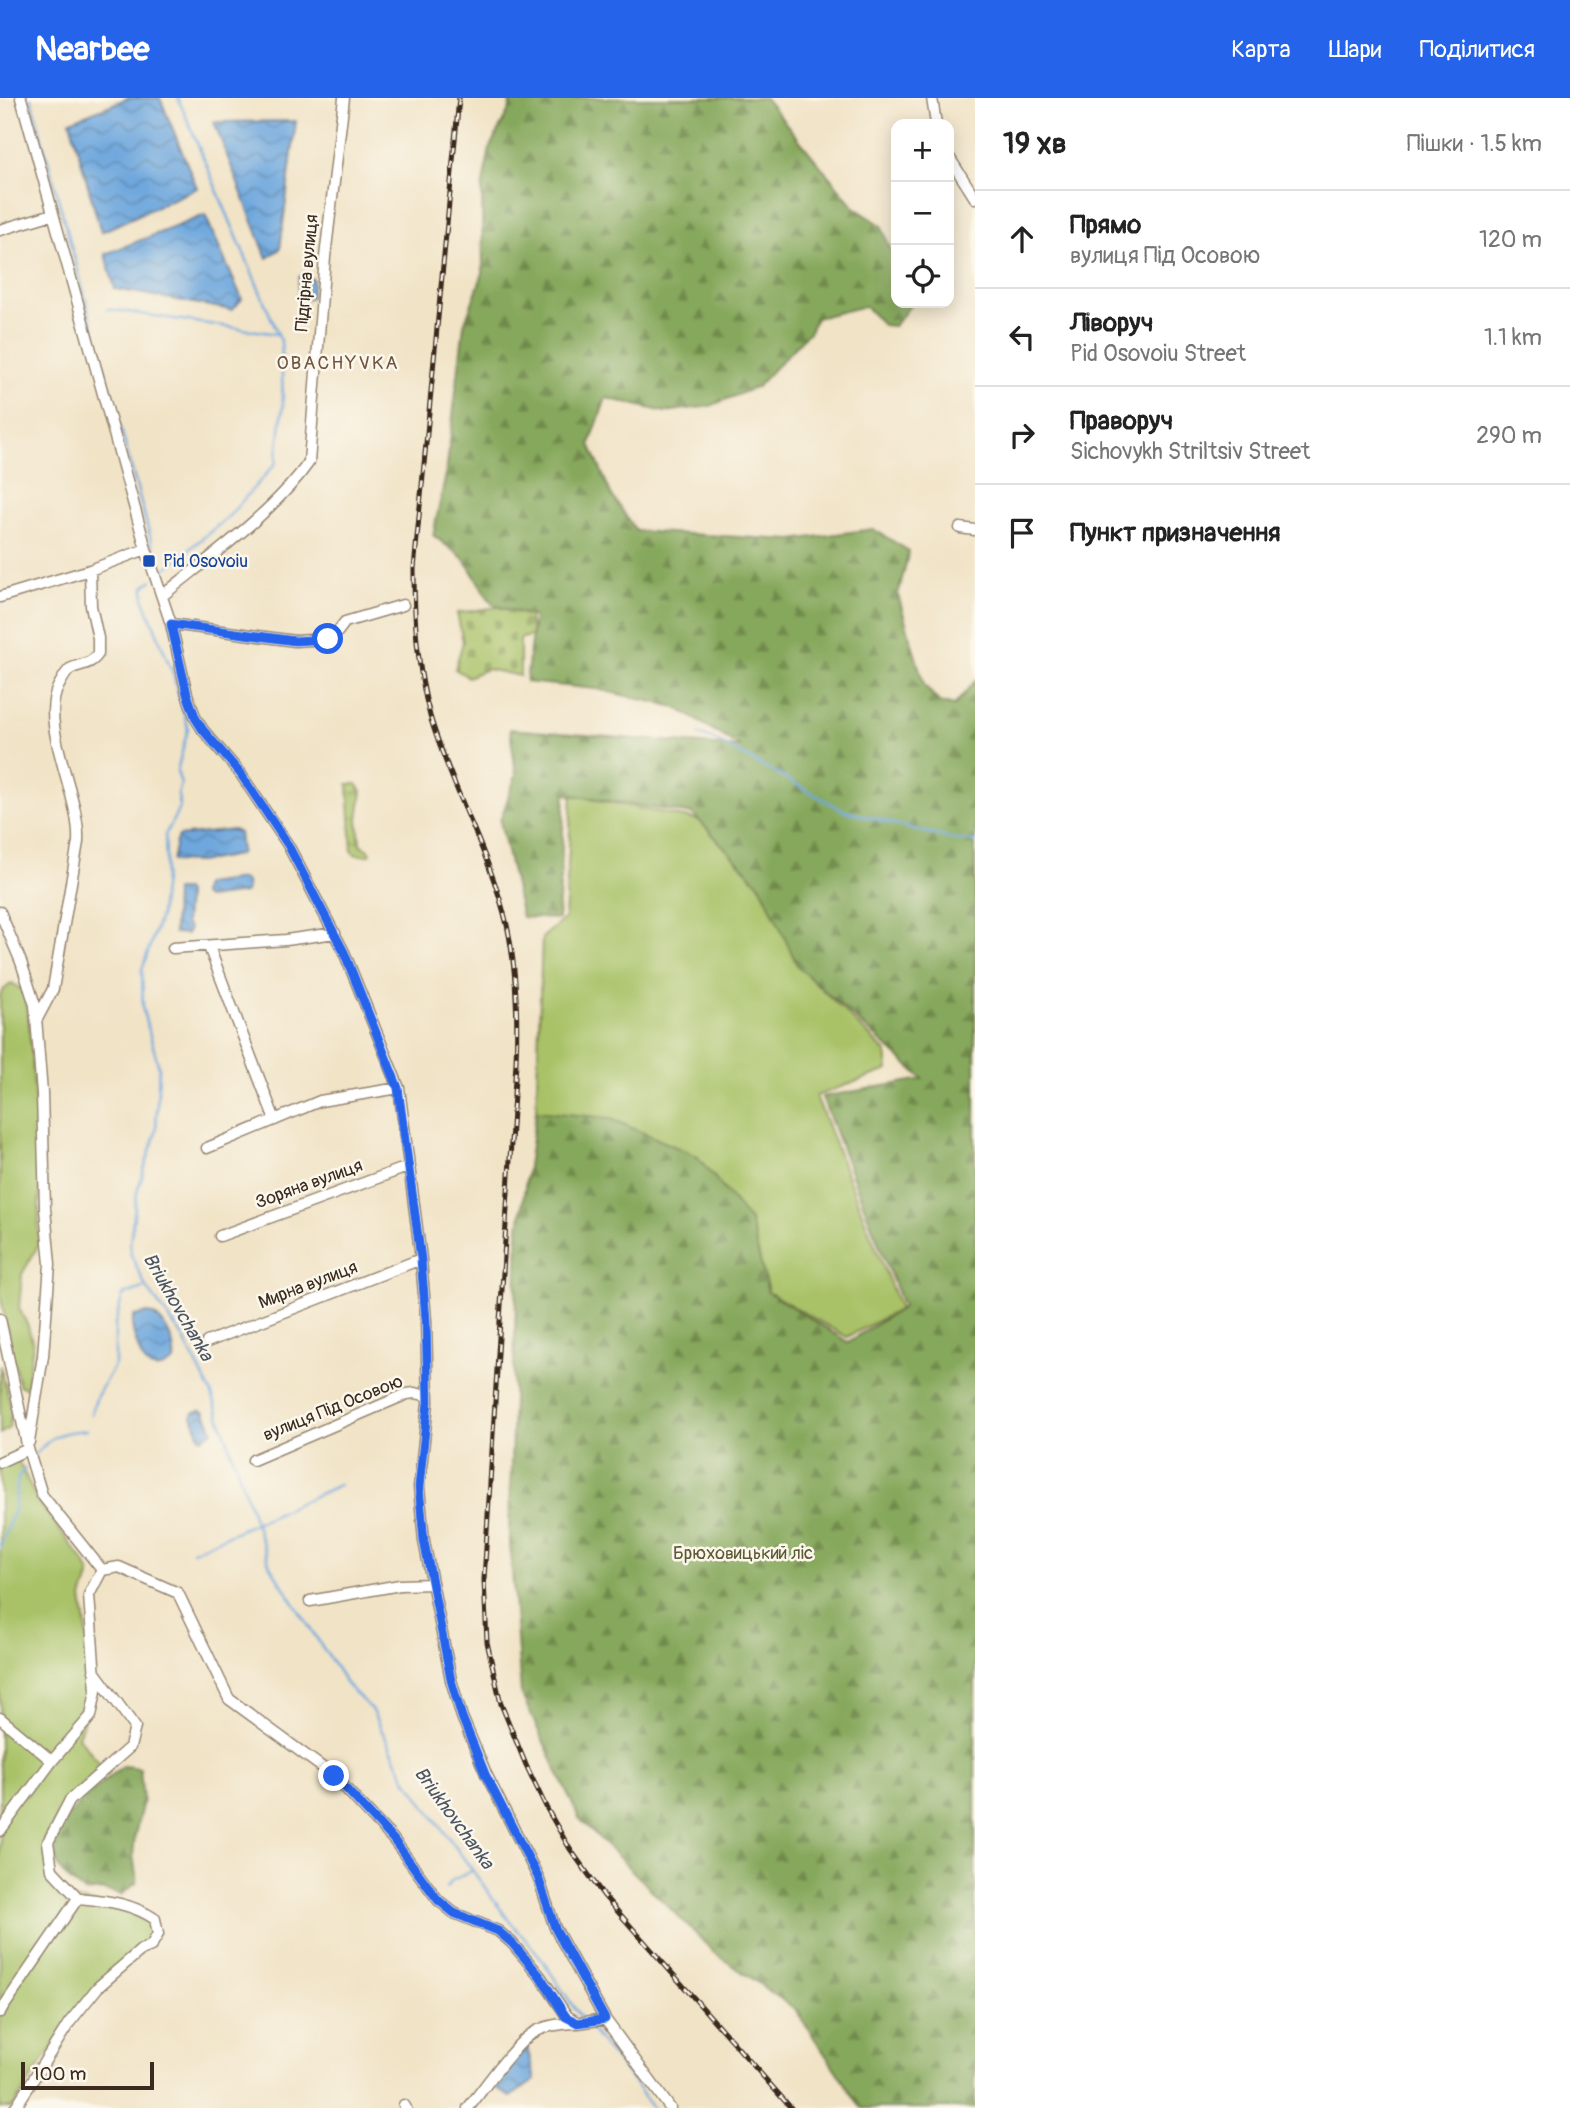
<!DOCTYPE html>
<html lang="uk">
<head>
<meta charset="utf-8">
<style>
	:root { --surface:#fff; --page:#f2f2f2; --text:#222; --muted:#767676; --line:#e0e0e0; --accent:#2563eb }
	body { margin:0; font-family:Pangolin,sans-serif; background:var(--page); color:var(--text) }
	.controls { position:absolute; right:21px; top:21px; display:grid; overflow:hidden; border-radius:14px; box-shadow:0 4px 18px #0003 }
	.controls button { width:63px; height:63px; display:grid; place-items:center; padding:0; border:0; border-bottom:2px solid var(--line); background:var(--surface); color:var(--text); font:35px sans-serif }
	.scale { position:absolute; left:21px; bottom:18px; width:133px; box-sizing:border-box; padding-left:7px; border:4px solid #3b2a1e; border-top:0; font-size:19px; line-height:24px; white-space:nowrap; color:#3b2a1e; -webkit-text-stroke:5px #fbf7ec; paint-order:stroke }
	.stop { position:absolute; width:21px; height:21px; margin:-16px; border:5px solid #2563eb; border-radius:50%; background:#fff }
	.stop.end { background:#2563eb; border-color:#fff; box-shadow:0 2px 7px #0008 }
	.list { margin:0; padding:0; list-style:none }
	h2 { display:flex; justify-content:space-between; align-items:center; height:91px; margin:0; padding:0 28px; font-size:30px }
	h2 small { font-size:23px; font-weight:400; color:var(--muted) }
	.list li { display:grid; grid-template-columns:46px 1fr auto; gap:21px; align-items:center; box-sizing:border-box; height:98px; padding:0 28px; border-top:2px solid var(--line) }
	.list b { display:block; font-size:26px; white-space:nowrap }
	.list p { margin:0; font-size:23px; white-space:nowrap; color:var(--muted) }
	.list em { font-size:23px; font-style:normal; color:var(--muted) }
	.icon { flex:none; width:38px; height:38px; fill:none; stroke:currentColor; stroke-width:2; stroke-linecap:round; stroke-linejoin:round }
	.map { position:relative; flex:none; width:975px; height:2010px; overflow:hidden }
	header { display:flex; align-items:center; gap:42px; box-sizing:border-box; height:98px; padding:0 35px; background:var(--accent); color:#fff }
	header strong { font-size:33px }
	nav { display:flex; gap:38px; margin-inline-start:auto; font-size:24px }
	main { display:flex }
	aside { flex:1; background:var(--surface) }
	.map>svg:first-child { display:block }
	.green { fill:#a9c267; stroke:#727642; stroke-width:2 }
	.forest { fill:url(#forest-firs); stroke:#60693d; stroke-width:2 }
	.wetland { fill:url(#wetland-marsh); stroke:#727642; stroke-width:2 }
	.cemetery { fill:url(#cemetery-stones); stroke:#727642; stroke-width:2 }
	.water { fill:url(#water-waves); stroke:#54687e; stroke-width:2 }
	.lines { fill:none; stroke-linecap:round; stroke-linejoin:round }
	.stream { stroke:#6ea7dd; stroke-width:2.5 }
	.minor-casing { stroke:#968672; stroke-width:13 }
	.minor { stroke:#fff; stroke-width:10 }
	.rail-casing { stroke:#3b2a1e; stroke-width:5 }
	.rail { stroke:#fbf7ec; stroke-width:2.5; stroke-dasharray:8; stroke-linecap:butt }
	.route { stroke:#2563eb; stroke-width:9 }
	.transit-dot { fill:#1a4fb4; stroke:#fbf7ec; stroke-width:2.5 }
	.labels { text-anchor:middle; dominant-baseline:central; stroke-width:5; stroke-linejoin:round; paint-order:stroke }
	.street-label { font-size:18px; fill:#3b2a1e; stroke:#fbf7ec }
	.transit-label { font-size:18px; fill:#164399; stroke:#fbf7ec; text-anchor:start }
	.park-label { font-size:18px; fill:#5c5834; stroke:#fbf7ec }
	.neighbourhood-label { font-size:19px; letter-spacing:2px; fill:#72553f; stroke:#fbf7ec }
	.water-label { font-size:19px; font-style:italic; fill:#4d5661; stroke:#fbf7ec }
</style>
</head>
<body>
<header>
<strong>Nearbee</strong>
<nav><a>Карта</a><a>Шари</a><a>Поділитися</a></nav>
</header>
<main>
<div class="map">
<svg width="975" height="2010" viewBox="0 0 975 2010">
	<defs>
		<pattern id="forest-firs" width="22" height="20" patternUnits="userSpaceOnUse" patternTransform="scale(1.75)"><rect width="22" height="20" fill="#86a85c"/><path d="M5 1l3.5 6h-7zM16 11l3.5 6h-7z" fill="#6f894b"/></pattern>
		<pattern id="wetland-marsh" width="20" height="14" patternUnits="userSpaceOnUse" patternTransform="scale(1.75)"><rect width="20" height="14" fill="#a9c267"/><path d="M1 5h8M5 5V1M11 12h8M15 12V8" fill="none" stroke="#8b9e54"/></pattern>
		<pattern id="cemetery-stones" width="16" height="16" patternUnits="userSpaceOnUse" patternTransform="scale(1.75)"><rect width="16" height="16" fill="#a9c267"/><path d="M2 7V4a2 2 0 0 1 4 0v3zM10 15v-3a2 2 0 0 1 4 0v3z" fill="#8b9e54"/></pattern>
		<pattern id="water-waves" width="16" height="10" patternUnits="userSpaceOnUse" patternTransform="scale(1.75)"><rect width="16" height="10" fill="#6ea7dd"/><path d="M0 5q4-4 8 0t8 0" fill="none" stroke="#5c88b3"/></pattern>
	</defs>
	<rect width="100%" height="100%" fill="#fbf7ec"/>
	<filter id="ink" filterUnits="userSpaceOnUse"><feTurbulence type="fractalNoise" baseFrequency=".0143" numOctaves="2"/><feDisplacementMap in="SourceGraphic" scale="14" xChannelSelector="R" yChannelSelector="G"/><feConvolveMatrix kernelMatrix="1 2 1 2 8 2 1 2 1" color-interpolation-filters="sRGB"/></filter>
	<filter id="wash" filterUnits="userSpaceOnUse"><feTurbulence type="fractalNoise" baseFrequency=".00686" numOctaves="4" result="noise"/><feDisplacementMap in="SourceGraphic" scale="28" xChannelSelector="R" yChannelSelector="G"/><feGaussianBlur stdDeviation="1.57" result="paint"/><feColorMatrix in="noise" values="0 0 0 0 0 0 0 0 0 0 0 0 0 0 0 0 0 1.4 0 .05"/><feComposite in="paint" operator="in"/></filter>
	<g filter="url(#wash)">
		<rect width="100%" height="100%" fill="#f1e3c6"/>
		<path class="green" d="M572,697L699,722L761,788L808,878L886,954L888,972L816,998L900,1211L847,1239L768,1194L750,1123L609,1020L536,1014L542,840L565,820Z
			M12,885L23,892L29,920L40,1077L38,1148L22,1176L19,1210L28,1228L33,1247L26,1290L19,1287L0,1196V898L2,893Z
			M0,1267L12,1311L9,1330L0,1336Z
			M15,1356L38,1404L85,1465L90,1476L82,1500L90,1556L87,1612L78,1639L103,1669L68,1699L45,1743L48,1774L73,1801L138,1813L157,1836L82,1904L12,2010H0V1366Z"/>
		<path class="forest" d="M509,0H765L855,110L881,127L896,165V205H912L894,228L883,227L865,208L816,220L810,233L757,289L710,308L665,314L606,300L590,346L611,396L636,433L792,442L873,431L909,453L898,497L924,587L939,604L954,608L975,583V2010H861L795,1911L715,1855L579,1720L521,1595L509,1432L518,1137L536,1013L609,1020L697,1058L750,1123L768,1194L848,1244L903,1209L822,999L923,981L798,869L761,788L693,716L565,696L558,821L522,819L500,723L516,677L510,631L741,649L675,609L596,591L526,584L534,519L492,506L464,461L433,437L446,376L464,227L483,175L482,91L490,49L510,10Z
			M123,1668L140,1670L143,1703L135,1737L133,1757L137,1784L121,1797L104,1792L84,1794C77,1787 64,1780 60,1771C37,1731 96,1690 123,1668Z"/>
		<path class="wetland" d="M348,686H357L362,693L358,721L360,746L371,754L370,757H357L352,754Z"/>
		<path class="cemetery" d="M498,509L529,518L532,537L520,541V578L487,571L468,579L455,571L463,544L457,515Z"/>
		<path class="water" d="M128,0H160L197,90L101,134L70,23Z
			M296,23L280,151L267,160L214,24Z
			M205,117L242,201L232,212L115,191L105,156Z
			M303,177L313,181L311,199L305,202L298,199L299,179Z
			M233,732L239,735L241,754L238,757L199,764L172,763L176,743L179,738Z
			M242,781L246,784L247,792L244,795L207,800L202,797L203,789L206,786Z
			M175,792H185L187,795L185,826L189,830L187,836L174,835Z
			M148,1215C165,1219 176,1247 174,1263C152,1279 143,1268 137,1246C134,1236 130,1228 134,1218Z
			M201,1312L205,1314L213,1333L203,1340L200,1339L192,1318V1315Z
			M527,1949L535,1982L510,1999L497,1990V1984Z"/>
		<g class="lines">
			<path class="stream" d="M31,0L160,475
				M107,211L277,236
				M157,478L228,419L276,365L283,308L281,243L178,0
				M152,482L144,489V502L173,576L188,631L177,673L181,686L178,697L180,709L165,737L166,762L160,818L142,872L143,913L159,969L156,1034L137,1094L130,1146L131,1157L146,1189L181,1236L211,1294L270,1468L347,1587L371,1611L406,1681L510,1824L539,1857L581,1920
				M699,637L711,640L845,713L952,741L975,744
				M91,1316L97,1298L115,1266V1226L123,1197L146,1189
				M35,1357C53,1336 60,1334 87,1332
				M0,1450L14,1412L18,1380L25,1370
				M193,1453L339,1387
				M446,1790L453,1782L471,1773
				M587,1927L634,1984L652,2010"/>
		</g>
	</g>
	<g filter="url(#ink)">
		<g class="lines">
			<g class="minor-casing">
				<path id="minor" d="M21,0L146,451L171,526L187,596L196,621L203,632L240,675L288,747L344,854L399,990L421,1161L426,1222L428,1305L419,1389L424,1443L451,1582L462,1619L486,1676L538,1779L555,1830L605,1921L670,2010
					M932,0L936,26
					M949,59L975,100
					M0,132L53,116
					M960,430L975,432
					M162,498C210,459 274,414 309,364L325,159L344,0
					M0,499L90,472L146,451
					M171,526L295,543L328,541L335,537L345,524L403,507
					M0,814L21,864L35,907L42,995L45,1111L50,1166L43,1258L29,1344
					M209,849L275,1022
					M173,850L286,842L335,835
					M36,923L53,891L78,744C81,699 39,628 58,589C61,584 65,575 70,571C81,565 90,568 98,556V540L91,508L90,472
					M207,1050L320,1003L399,990
					M220,1138L410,1068
					M0,1221L28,1351L42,1397L102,1472L119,1469L178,1495L229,1601L334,1678L393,1741L438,1802L454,1815L498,1833L512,1845L540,1878L567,1918L578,1925L605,1921
					M207,1244L421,1161
					M253,1362L407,1296L415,1295L428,1298
					M0,1364L28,1351
					M310,1503L400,1487L432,1486
					M0,1620L52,1663
					M0,1733L52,1663L91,1618L96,1593L89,1497L102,1472
					M0,1914L78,1800L52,1772L48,1744L70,1702L130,1649L135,1629L94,1573
					M404,2007L406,2010
					M15,2010L69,1925L98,1889L141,1852L151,1848L158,1836L155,1821C131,1805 107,1803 78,1800
					M468,2010C483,1992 515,1945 533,1935C546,1927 561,1926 575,1925"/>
			</g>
			<use href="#minor" class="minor"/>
			<g class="rail-casing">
				<path id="rail" d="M459,0L414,471C414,521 417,569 430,618C451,690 490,754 507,827C517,873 518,918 516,964L484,1482L487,1544L501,1606L526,1667L547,1711L570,1751L604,1798L791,2010"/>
			</g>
			<use href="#rail" class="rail"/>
		</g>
	</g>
	<g class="lines" filter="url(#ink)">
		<path class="route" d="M328,541L295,543L171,526L187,596L196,621L203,632L240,675L288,747L344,854L398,990L421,1161L426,1222L428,1304L419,1389L424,1443L451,1582L462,1619L485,1676L538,1779L555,1830L605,1921L578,1925L566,1919L540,1878L512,1845L498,1833L454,1815L438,1802L393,1741L334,1678"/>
	</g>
	<rect class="transit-dot" x="142" y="456" width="14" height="14" rx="3.5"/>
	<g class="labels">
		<g class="street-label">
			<text transform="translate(307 175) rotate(-85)">Підгірна вулиця</text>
			<text transform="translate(309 1086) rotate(-20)">Зоряна вулиця</text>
			<text transform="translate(308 1187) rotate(-21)">Мирна вулиця</text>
			<text transform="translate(333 1310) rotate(-22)">вулиця Під Осовою</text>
		</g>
		<g class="transit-label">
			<text x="163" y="463">Pid Osovoiu</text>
		</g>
		<g class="park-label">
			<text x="743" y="1455">Брюховицький ліс</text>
		</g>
		<g class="neighbourhood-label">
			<text x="338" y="265">OBACHYVKA</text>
		</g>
		<g class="water-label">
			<text transform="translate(178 1209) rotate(60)">Briukhovchanka</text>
			<text transform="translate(454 1720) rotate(54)">Briukhovchanka</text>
		</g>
	</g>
</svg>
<div class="controls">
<button>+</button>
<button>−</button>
<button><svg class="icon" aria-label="locate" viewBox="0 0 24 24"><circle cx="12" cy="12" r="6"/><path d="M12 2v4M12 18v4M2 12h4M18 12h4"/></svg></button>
</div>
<div class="scale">100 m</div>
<div class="stop" style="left:328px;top:541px"></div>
<div class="stop end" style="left:334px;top:1678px"></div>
</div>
<aside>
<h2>19 хв<small>Пішки · 1.5 km</small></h2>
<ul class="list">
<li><svg class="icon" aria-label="ahead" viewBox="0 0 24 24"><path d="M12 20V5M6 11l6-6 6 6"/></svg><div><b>Прямо</b><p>вулиця Під Осовою</p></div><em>120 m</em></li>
<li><svg class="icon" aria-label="left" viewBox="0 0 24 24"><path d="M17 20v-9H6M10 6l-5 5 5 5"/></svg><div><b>Ліворуч</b><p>Pid Osovoiu Street</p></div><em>1.1 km</em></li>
<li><svg class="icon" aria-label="right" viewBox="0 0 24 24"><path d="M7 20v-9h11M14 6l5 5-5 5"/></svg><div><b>Праворуч</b><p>Sichovykh Striltsiv Street</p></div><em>290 m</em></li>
<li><svg class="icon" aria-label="arrive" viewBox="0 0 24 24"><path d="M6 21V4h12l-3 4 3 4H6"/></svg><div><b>Пункт призначення</b></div></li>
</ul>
</aside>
</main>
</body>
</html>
